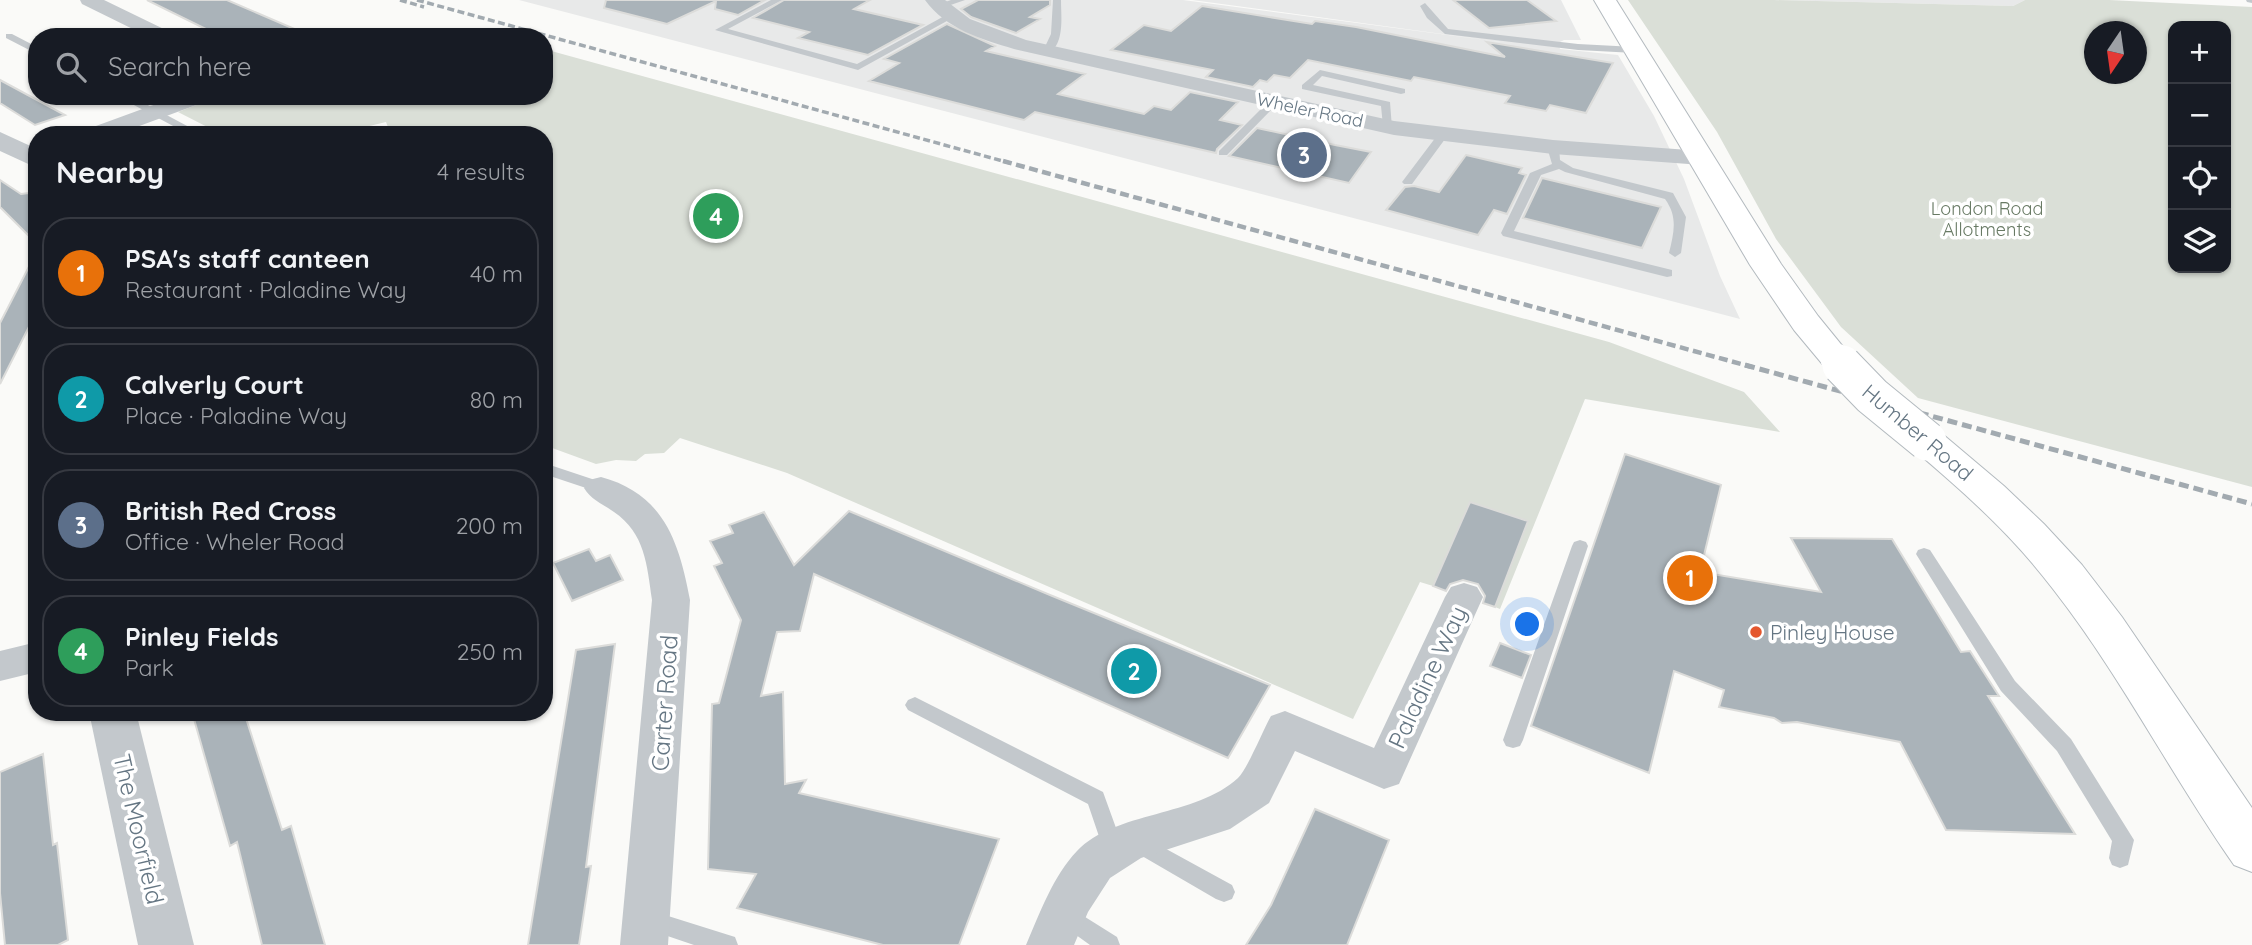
<!DOCTYPE html>
<html lang="en">
<head>
<meta charset="utf-8">
<style>
	:root { --surface:#171b24; --page:#20242c; --text:#f1f3f6; --muted:#9ea1a6; --line:#363941; --accent:#e4572e }
	body { margin:0; font-family:Quicksand,sans-serif; background:var(--page); color:var(--text) }
	.controls { position:absolute; right:21px; top:21px; display:grid; overflow:hidden; border-radius:14px; box-shadow:0 2px 5px #0004 }
	.controls button { width:63px; height:63px; display:grid; place-items:center; padding:0; border:0; border-bottom:2px solid var(--line); background:var(--surface); color:var(--text); font:35px sans-serif }
	.compass { position:absolute; left:2084px; top:21px; width:63px; height:63px; border-radius:50%; background:var(--surface); box-shadow:0 2px 5px #0004; rotate:193deg }
	.you { position:absolute; left:1528px; top:625px; width:24px; height:24px; margin:-18px; border:5px solid #fff; border-radius:50%; background:#1a73e8; box-shadow:0 0 0 10px #1a73e833 }
	.badge { display:grid; place-items:center; width:46px; height:46px; border-radius:50%; background:var(--accent); color:#fff; font-size:23px; font-weight:700 }
	.pin { position:absolute; translate:-50% -50%; border:4px solid #fff; box-shadow:0 2px 7px #0006 }
	.list { margin:0; padding:0; list-style:none }
	h2 { display:flex; justify-content:space-between; align-items:center; height:91px; margin:0; padding:0 28px; font-size:30px }
	h2 small { font-size:23px; font-weight:400; color:var(--muted) }
	.list li { display:grid; grid-template-columns:46px 1fr auto; gap:21px; align-items:center; box-sizing:border-box; height:112px; margin:0 14px 14px; padding:0 14px; border:2px solid var(--line); border-radius:28px }
	.list b { display:block; font-size:26px; white-space:nowrap }
	.list p { margin:0; font-size:23px; white-space:nowrap; color:var(--muted) }
	.list em { font-size:23px; font-style:normal; color:var(--muted) }
	.icon { flex:none; width:38px; height:38px; fill:none; stroke:currentColor; stroke-width:2; stroke-linecap:round; stroke-linejoin:round }
	.map { position:relative; flex:none; width:2252px; height:945px; overflow:hidden }
	.search { position:absolute; background:var(--surface); box-shadow:0 2px 5px #0004; left:28px; top:28px; width:525px; height:77px; display:flex; align-items:center; gap:18px; box-sizing:border-box; padding:0 24px; border-radius:28px; color:var(--muted); font-size:26px }
	.panel { position:absolute; background:var(--surface); box-shadow:0 2px 5px #0004; left:28px; top:126px; width:525px; height:595px; border-radius:28px }
	.map>svg:first-child { display:block }
	.built { fill:#e8e9e9 }
	.green { fill:#dadfd7; fill-rule:evenodd }
	.building { fill:#aab3b9; stroke:#dcdcda; stroke-width:2 }
	.lines { fill:none; stroke-linecap:round; stroke-linejoin:round }
	.secondary-casing { stroke:#b3babf; stroke-width:2 }
	.service { fill:#c3c8cc; fill-rule:evenodd }
	.minor { fill:#c3c8cc; fill-rule:evenodd }
	.tertiary { fill:#c3c8cc; fill-rule:evenodd }
	.secondary { fill:#fff; fill-rule:evenodd }
	.rail-far2 { stroke:#a2aab0; stroke-width:3.5; stroke-dasharray:7 3.5; stroke-linecap:butt }
	.rail-far1 { stroke:#a2aab0; stroke-width:4.5; stroke-dasharray:9 4.5; stroke-linecap:butt }
	.rail { stroke:#a2aab0; stroke-width:5; stroke-dasharray:10 5; stroke-linecap:butt }
	.secondary-bridge-far1-casing { stroke:#b3babf; stroke-width:32; stroke-linecap:butt }
	.secondary-bridge-casing { stroke:#b3babf; stroke-width:41; stroke-linecap:butt }
	.secondary-bridge-far1 { stroke:#fff; stroke-width:31 }
	.secondary-bridge { stroke:#fff; stroke-width:39 }
	.poi-dot { fill:#e4572e; stroke:#fff; stroke-width:2.5 }
	.labels { text-anchor:middle; dominant-baseline:central; stroke-width:7; stroke-linejoin:round; paint-order:stroke }
	.far-street-label { font-size:18px; fill:#657683; stroke:#fff }
	.far-park-label { font-size:18px; fill:#687a64; stroke:#fff }
	.street-label { font-size:21px; fill:#657683; stroke:#fff }
	.poi-label { font-size:21px; fill:#657683; stroke:#fff; text-anchor:start }
	.near-street-label { font-size:24px; fill:#657683; stroke:#fff }
</style>
</head>
<body>
<div class="map">
<svg width="2252" height="945" viewBox="0 0 2252 945">
	<rect width="100%" height="100%" fill="#fafaf8"/>
	<path class="built" d="M519,0H1183L1501,42L1192,0H1561L1581,40H1564L1558,43L1560,49L1618,55L1654,116L1684,179L1720,276L1740,319Z
		M1775,0H2025L2013,6Z"/>
	<path class="green" d="M1628,0H1774L2013,6L2025,0H2109L2252,7V487L1918,398L1841,327L1776,239L1717,132ZM2226,26V268H2173V26ZM2094,32H2136V74H2094Z
		M544,49L1609,342L1744,392L1780,432L1585,399L1500,609L1495,607L1528,521L1470,502L1433,586L1420,582L1353,719L787,473L680,438L664,453L645,454L636,461L616,460L596,464L544,445V135H391L386,122L332,135H223L178,112L220,96H544Z"/>
	<path class="building" d="M147,0H227L313,37H222Z
		M606,0H765L738,15L715,9L716,1L667,24L604,8Z
		M784,0H870L854,9L923,25L868,55L798,38L809,32L753,18Z
		M978,0H1050V5L1030,17L1040,19L1016,33L971,17L961,9Z
		M1453,0H1527L1556,21L1489,28Z
		M1202,6L1312,24L1315,21L1356,27L1505,57L1487,42L1613,63L1586,113L1550,105L1546,111L1505,103L1510,96L1414,77L1411,81L1308,60L1290,78L1274,75L1267,82L1260,80L1253,87L1206,77L1213,70L1111,50L1144,25L1171,31Z
		M947,24L995,46L986,51L1085,74L1058,94L1144,114L1154,106L1171,110L1190,92L1238,102L1220,120L1242,125L1217,149L1216,153L1035,112L1024,120L869,81L899,63L884,59Z
		M0,80L65,115L35,125L0,103Z
		M1257,128L1335,145L1371,152L1349,183L1229,156Z
		M1466,155L1522,168L1519,173L1526,175L1507,214L1494,210L1478,235L1386,210L1405,187L1414,186L1439,192Z
		M1542,178L1661,207L1642,248L1523,218Z
		M0,180L21,194L29,193L37,201V244L0,207Z
		M37,251V311L0,384V323Z
		M1625,454L1721,485L1700,572L1821,592L1791,538L1892,539L1961,652L1970,651L1999,696H1988L2075,834L1946,830L1900,742L1797,722L1782,723L1774,718L1719,707L1724,690L1674,671L1649,773L1531,726Z
		M1470,502L1528,521L1495,607L1483,603L1485,596L1478,584L1463,580L1450,584L1446,591L1433,586Z
		M849,511L1050,595L1270,685L1228,758L814,574L800,631L777,632L761,696L783,692L785,784L806,780L799,793L999,839L959,945H883L737,908L756,874L708,869L712,704L719,703L741,620L714,566L722,563L710,541L733,533L729,525L764,512L794,565Z
		M589,549L596,561L610,555L623,580L572,601L553,563Z
		M1500,643L1531,655L1522,678L1490,666Z
		M615,644L586,867L591,866L579,945H528L576,650Z
		M192,712H244L282,830L291,826L325,945H262L237,842L230,846Z
		M43,754L53,845L57,843L68,940L58,945H5L0,893V772Z
		M1315,809L1389,840L1347,945H1246L1271,905Z"/>
	<g class="lines">
		<g class="secondary-casing">
			<path id="secondary" d="M1594,0H1616L1781,264L1818,316L1853,359L1848,366L1836,369L1824,366L1794,330L1750,265Z
				M1927,429L1940,432L2004,486L2044,524L2082,565L2122,617L2252,808V872L2234,865C2171,775 2121,676 2053,589C2013,536 1964,492 1914,450L1908,441L1914,432Z"/>
		</g>
		<path class="service" d="M771,0H782L728,29L857,64L948,14L956,16L858,70L715,30Z
			M951,0H965L939,9L934,6Z
			M1053,0H1061C1061,17 1065,44 1048,54L1043,51L1051,34Z
			M2246,0H2252V3L2247,2Z
			M1425,3L1448,29L1578,44L1635,47L1640,50L1635,53L1578,50L1445,34L1427,18L1420,6Z
			M6,34H12L37,47V54L6,38Z
			M1320,70L1405,89V93L1401,94L1322,76L1313,85L1390,102L1392,128L1383,126L1381,106L1302,89V85Z
			M117,96H131L204,135H190Z
			M1269,101L1278,103L1227,155H1219V151Z
			M1439,133L1448,135L1412,184H1404L1402,182Z
			M1553,144L1559,147L1560,160L1573,168L1673,193L1686,217L1681,253L1675,257L1669,253C1674,232 1678,217 1665,199L1565,172L1559,169L1541,175L1514,231L1672,270V276L1667,277L1503,236L1501,233L1530,173L1552,164L1547,147Z
			M544,463L607,484L609,488L601,493L544,474Z
			M1580,540L1586,542L1588,546L1523,740L1520,746L1513,748L1506,746L1503,740L1572,546L1574,542Z
			M1924,548L1930,550L2015,681L2071,739L2134,840L2128,865L2120,868L2112,865L2109,858L2112,841L2057,751L2001,691L1916,554L1918,550Z
			M915,697L1103,792L1124,850L1120,857L1113,860L1106,857L1088,804L908,710L905,705L908,700Z
			M1137,833L1232,885L1235,892L1232,899L1224,902L1216,899L1130,849L1126,842L1130,835Z
			M1066,905L1117,937L1120,945H1090L1058,922L1055,915L1058,908Z
			M649,910L735,937L738,945H694L641,927L638,920L641,913Z"/>
		<path class="minor" d="M80,0H104L172,33L175,37H149L82,4Z
			M925,0H945L970,19L1026,40L1394,121L1553,140L1702,151L1710,153L1714,158L1710,163L1702,165L1553,154L1394,135L1014,49C981,39 946,29 925,0Z
			M178,96H210L207,101L115,135H82L85,130Z
			M601,477C664,494 679,542 690,600L668,945H620L652,600C647,565 645,533 614,512C603,504 591,500 584,488L589,480Z
			M1464,583L1477,587L1483,597L1399,784L1384,789L1295,751L1269,803L1230,829L1141,858L1110,878L1088,912L1074,945H1026C1040,913 1053,876 1077,851C1115,811 1196,817 1238,778C1248,768 1263,730 1271,716L1285,711L1374,748L1445,597L1451,587Z
			M37,642V672L0,681V651Z"/>
		<path class="tertiary" d="M0,132L37,149V168L0,151Z
			M89,712H136L194,945H138Z"/>
		<use href="#secondary" class="secondary"/>
		<path class="rail-far2" d="M400,0L424,7
			M417,0L1010,163"/>
		<path class="rail-far1" d="M1003,161L1752,367"/>
		<path class="rail" d="M1745,365L2252,504"/>
		<g class="secondary-bridge-far1-casing">
			<path id="secondary-bridge-far1" d="M1836,359L1843,367"/>
		</g>
		<g class="secondary-bridge-casing">
			<path id="secondary-bridge" d="M1842,365L1872,396L1927,441"/>
		</g>
		<use href="#secondary-bridge-far1" class="secondary-bridge-far1"/>
		<use href="#secondary-bridge" class="secondary-bridge"/>
	</g>
	<circle class="poi-dot" cx="1756" cy="632" r="7"/>
	<g class="labels">
		<g class="far-street-label">
			<text transform="translate(1310 110) rotate(12)">Wheler Road</text>
		</g>
		<g class="far-park-label">
			<text x="1987" y="208">London Road<tspan x="1987" dy="21">Allotments</tspan></text>
		</g>
		<g class="street-label">
			<text transform="translate(1918 432) rotate(40)">Humber Road</text>
		</g>
		<g class="poi-label">
			<text x="1770" y="632">Pinley House</text>
		</g>
		<g class="near-street-label">
			<text transform="translate(1427 677) rotate(-65)">Paladine Way</text>
			<text transform="translate(664 703) rotate(-86)">Carter Road</text>
			<text transform="translate(139 829) rotate(77)">The Moorfield</text>
		</g>
	</g>
</svg>
<div class="controls">
<button>+</button>
<button>−</button>
<button><svg class="icon" aria-label="locate" viewBox="0 0 24 24"><circle cx="12" cy="12" r="6"/><path d="M12 2v4M12 18v4M2 12h4M18 12h4"/></svg></button>
<button><svg class="icon" aria-label="layers" viewBox="0 0 24 24"><path d="M12 4l9 5-9 5-9-5zM3 14l9 5 9-5"/></svg></button>
</div>
<svg class="compass" viewBox="-18 -18 36 36"><path d="M0-13l5 13h-10z" fill="#e53935"/><path d="M0 13l5-13h-10z" fill="#9ea1a6"/></svg>
<div class="you"></div>
<div class="pin badge" style="left:1690px;top:578px;background:#e8710a">1</div>
<div class="pin badge" style="left:1134px;top:671px;background:#0f9aa8">2</div>
<div class="pin badge" style="left:1304px;top:155px;background:#5c6f8a">3</div>
<div class="pin badge" style="left:716px;top:216px;background:#2e9e5b">4</div>
<div class="search"><svg class="icon" aria-label="search" viewBox="0 0 24 24"><circle cx="10" cy="10" r="6"/><path d="M15 15l6 6"/></svg>Search here</div>
<section class="panel">
<h2>Nearby<small>4 results</small></h2>
<ul class="list">
<li><span class="badge" style="background:#e8710a">1</span><div><b>PSA's staff canteen</b><p>Restaurant · Paladine Way</p></div><em>40 m</em></li>
<li><span class="badge" style="background:#0f9aa8">2</span><div><b>Calverly Court</b><p>Place · Paladine Way</p></div><em>80 m</em></li>
<li><span class="badge" style="background:#5c6f8a">3</span><div><b>British Red Cross</b><p>Office · Wheler Road</p></div><em>200 m</em></li>
<li><span class="badge" style="background:#2e9e5b">4</span><div><b>Pinley Fields</b><p>Park</p></div><em>250 m</em></li>
</ul>
</section>
</div>
</body>
</html>
